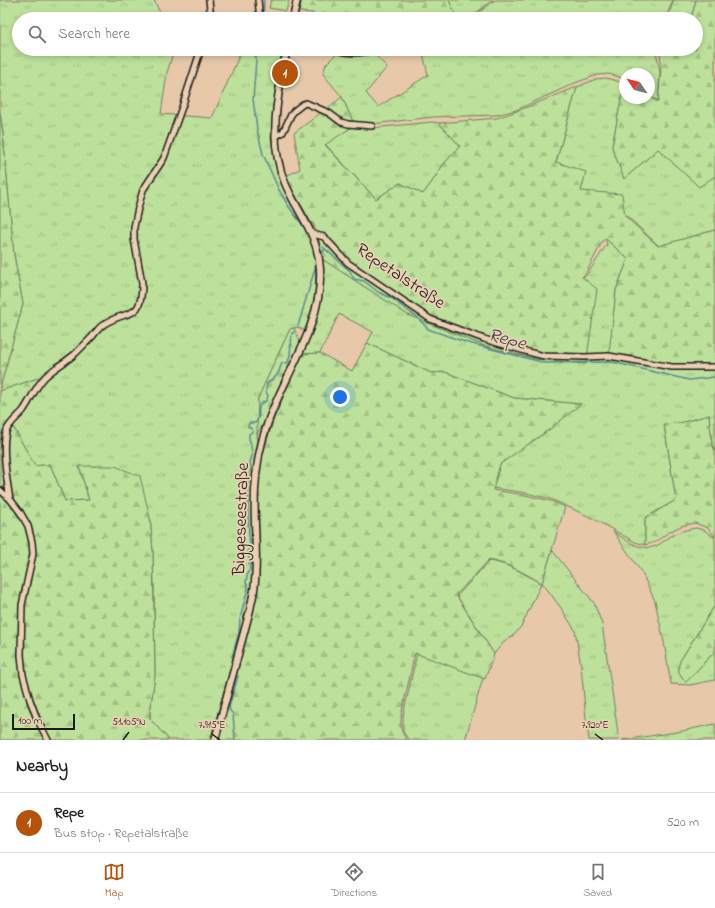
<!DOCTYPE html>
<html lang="en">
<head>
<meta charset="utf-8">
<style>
	:root { --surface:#fff; --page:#f6f6f6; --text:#222; --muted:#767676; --line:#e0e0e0; --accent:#b45309 }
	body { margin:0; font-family:"Indie Flower",sans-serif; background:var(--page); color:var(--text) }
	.compass { position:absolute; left:619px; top:68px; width:36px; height:36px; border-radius:50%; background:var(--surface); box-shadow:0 2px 6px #0003; rotate:305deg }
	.scale { position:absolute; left:12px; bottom:10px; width:63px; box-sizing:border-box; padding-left:4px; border:2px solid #1c1c1c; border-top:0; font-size:11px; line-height:14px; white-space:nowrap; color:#1c1c1c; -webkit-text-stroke:3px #ecd0b3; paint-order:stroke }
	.you { position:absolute; left:340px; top:397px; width:14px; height:14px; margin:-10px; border:3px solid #fff; border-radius:50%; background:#1a73e8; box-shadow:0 0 0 6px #1a73e833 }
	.badge { display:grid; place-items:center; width:26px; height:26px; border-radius:50%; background:var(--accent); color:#fff; font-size:13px; font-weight:700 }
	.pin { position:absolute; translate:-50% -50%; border:2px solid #fff; box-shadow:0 1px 4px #0006 }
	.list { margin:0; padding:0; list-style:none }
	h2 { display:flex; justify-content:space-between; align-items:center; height:52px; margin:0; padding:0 16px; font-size:17px }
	h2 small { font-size:13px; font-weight:400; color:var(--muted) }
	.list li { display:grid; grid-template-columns:26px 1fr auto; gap:12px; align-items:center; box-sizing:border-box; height:60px; padding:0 16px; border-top:1px solid var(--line) }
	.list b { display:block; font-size:15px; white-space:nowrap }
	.list p { margin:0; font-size:13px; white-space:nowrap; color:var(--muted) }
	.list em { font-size:13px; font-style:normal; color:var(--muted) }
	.icon { flex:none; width:22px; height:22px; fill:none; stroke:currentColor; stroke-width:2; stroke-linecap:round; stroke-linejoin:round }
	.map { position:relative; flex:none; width:715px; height:740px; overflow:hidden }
	.search { position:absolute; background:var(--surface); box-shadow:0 2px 6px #0003; left:12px; right:12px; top:12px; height:44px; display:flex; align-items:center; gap:10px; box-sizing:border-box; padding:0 14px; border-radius:22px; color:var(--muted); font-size:15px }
	.sheet { height:112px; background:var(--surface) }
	nav { display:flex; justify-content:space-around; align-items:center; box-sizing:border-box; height:56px; border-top:1px solid var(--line); background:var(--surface); font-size:11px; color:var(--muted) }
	nav a { display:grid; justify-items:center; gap:2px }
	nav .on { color:var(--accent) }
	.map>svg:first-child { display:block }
	.grass { fill:url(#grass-tufts); stroke:#6c7e5c }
	.forest { fill:url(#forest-firs); stroke:#6c7e5c }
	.pitch { fill:#bde19b; stroke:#6c7e5c }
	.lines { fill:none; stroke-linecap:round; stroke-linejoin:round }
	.stream { stroke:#5b8895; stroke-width:1.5 }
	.minor-casing { stroke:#1c1c1c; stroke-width:8 }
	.tertiary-casing { stroke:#1c1c1c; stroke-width:9 }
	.minor { stroke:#ecd0b3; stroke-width:5 }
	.tertiary { stroke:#ecd0b3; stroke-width:6 }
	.ticks { fill:none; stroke:#1c1c1c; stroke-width:1.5 }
	.labels { text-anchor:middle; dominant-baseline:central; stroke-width:3.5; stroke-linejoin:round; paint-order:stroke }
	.street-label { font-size:18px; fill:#1c1c1c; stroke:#ecd0b3 }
	.water-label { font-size:19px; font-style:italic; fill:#314044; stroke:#ecd0b3 }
	.ticks-label { font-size:10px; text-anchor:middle; fill:#1c1c1c; stroke:#ecd0b3; stroke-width:3.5; stroke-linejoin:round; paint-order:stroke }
</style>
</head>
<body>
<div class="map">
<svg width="715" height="740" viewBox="0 0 715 740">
	<defs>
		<pattern id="grass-tufts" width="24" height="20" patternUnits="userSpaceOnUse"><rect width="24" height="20" fill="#bde19b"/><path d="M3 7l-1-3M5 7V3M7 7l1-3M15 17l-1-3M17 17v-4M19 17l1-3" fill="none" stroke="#a2c085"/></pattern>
		<pattern id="forest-firs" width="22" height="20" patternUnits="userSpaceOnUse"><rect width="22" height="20" fill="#bde19b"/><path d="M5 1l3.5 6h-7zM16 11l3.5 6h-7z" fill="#a2c085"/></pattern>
	</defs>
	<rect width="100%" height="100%" fill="#e7c9aa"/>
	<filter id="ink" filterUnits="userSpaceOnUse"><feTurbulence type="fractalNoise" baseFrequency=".025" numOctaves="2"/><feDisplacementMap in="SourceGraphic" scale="8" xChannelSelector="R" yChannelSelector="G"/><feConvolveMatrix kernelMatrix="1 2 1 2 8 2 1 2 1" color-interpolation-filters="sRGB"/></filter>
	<g filter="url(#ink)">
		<path class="grass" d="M0,0H154L163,19H19V49H174L167,73L161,114L212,118L239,56L250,49H276L281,56L276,89L271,139L276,164L283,187L311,238L316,262L315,297L305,331L298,327L290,329L258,398L257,452L252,477L253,588L210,740H169L150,719V712L155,675L154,585L153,551L150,518L79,466L89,500L65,501L50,464L35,466L11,423L41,377L0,391V388L23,304L14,255L3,133L0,113Z
			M449,0H493L468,19H457Z
			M495,0H673L665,19H470Z
			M674,0H696L691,19H667Z
			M341,49L370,50L387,67L366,93L378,107L428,75L422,49H656L657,57L660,72L658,101L649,95V74H625V81L619,77L609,74L597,75L575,83L516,110L497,115L433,117L372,124H354L342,97L323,74L326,64Z
			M606,78L617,81L624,84L612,147L624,179L658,149L699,186L715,176V230L659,246L628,217H627L581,191L556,162L577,87L596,79Z
			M432,122L439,123L460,146L443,165L432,182L423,194L400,183L376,199L325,144L352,127L372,128Z
			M605,238L628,259L616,290V292L614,311L715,367V451L712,444L709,415L680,423L664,424L676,500L645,518V545L635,542L590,517L551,499L526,493L493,488L500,464L550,429L580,404L514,398L445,372L431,373L367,343L373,332L339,314L320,353L303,354L321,298L322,259L408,315L485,346L536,359L586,364L582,277L587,275L607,244Z
			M696,528L704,530L715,538V605L680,661C678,670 678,676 686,682L715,651V680L690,685L671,684L664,642L655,601L642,573L613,531C625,540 641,552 656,546C663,543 668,537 675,534C681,531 689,529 696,528Z
			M552,550L594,603L602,624L619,740H589L586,719L581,666L575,630L561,608L544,585L542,583Z
			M489,561C509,564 524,573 541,584L522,625L515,634L503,643L494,654L457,596Z
			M417,653L483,678L465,740H409L403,732V716Z
			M715,724V740H622L677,732Z"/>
		<path class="forest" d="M302,0H449L457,19H312L313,13L299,12Z
			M696,0H715V176L699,187L658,149L624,179L612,147L624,84L625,85V98H649V97L658,102L661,68L660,49H696V19H691Z
			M577,87L556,162L586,172L581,191L622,194L625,216L658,246L715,230V367L672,366L609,353L616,292V290L628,259L605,238L602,242L586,273L582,277L597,289L586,364L536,359L485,346L408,315L322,259L318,234L287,180L286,176L300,169L294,133L342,97L354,124L352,127L325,145L376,199L400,183L423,194L432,182L443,165L460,146L439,123L497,118L517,111Z
			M0,113L3,133L14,255L23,304L0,388Z
			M294,328L300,342L298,349L266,419L257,434L258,398L290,329Z
			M367,343L431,373L445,372L514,398L581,404L550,429L500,464L493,490L525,495L551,501L565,507L542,583C524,573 509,564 489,560L456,595L494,654L485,679L415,653L401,716C401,727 400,731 407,740H218L257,593L259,549L258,491L261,459L274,419L297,365L303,354L320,353L352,371Z
			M41,377L11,423L35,466L50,464L65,501L89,500L79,466H115L140,476L150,518L153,551L155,675L150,712V719L169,740H0V391Z
			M709,415L712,444L715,451V537L708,528L695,523L681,526L669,532L655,542L645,545V518L676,500L664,424L680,423Z
			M715,605V651L686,682C679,676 677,669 680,661Z"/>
		<path class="pitch" d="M271,0H289L286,11L269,8Z"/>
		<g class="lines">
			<path class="stream" d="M263,19L264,0
				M255,49L256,60L253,99L257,129L263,154L279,190L289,207L307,231
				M323,247L350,271L354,279L364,281L378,292L391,298L418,318L428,329L465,342L545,363L612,362L689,380L715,377
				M322,253L325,249
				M298,326L316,265
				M232,657L239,632L240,619L248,588L246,582L248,572L250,570L248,550L250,542L249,538L248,510V480L251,468L250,463L252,455L251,445L249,438V434L253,431L252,429L248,427L249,423H255C257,421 258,420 258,418C260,410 256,404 266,401L268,396L266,391L267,383C271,381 276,377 278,373C280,370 280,367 282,363H288L290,355L292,333L294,332
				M235,740L233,714L230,711L229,707L238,676"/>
			<g class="minor-casing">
				<path id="minor" d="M209,0L211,19
					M258,0L260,19
					M332,49C347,54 362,54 377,49
					M275,137L283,132L291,115L294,111L303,104L306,103L329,113L341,122L348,124L372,126
					M313,234L324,237L348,263L430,319L484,339L532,353L544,356L585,357L609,356L672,367H715
					M0,490L10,499L20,512L28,526L32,542L33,554L22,605L21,655L23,675L30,700L37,719L48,740
					M10,499C7,482 2,448 6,432C9,423 17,418 23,411C31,400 35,387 45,377C54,368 66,362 76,353C81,348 86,343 91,338C95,334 98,328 103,325C127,308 142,323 142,283L134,239V227L138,208L143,190L164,158L182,107L201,49"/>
			</g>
			<g class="tertiary-casing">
				<path id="tertiary" d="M293,19L297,0
					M215,740L250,610C251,604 253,597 254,590C259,557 253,523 255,490C256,467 260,444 268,422C286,371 323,325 320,269C318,233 298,214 285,183C267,140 278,92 287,49"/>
			</g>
			<use href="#minor" class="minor"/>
			<use href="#tertiary" class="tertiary"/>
		</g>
	</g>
	<path class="ticks" d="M212,734L220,740M595,734L603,740M123,740L129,732"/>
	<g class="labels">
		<g class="street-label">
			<text transform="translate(400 277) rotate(34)">Repetalstraße</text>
			<text transform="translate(242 519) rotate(-88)">Biggeseestraße</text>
		</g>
		<g class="water-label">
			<text transform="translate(507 340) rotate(15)">Repe</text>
		</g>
	</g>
	<g class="ticks-label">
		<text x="129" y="725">51.105°N</text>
		<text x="212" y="728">7.915°E</text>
		<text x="595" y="728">7.920°E</text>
	</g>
</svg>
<svg class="compass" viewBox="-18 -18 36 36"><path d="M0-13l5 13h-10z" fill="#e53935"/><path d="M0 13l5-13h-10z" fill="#767676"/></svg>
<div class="scale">100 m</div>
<div class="you"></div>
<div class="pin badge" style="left:285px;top:73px">1</div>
<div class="search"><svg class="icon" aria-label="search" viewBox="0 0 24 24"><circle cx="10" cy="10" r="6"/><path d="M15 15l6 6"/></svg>Search here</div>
</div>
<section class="sheet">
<h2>Nearby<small></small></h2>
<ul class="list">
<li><span class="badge">1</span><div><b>Repe</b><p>Bus stop · Repetalstraße</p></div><em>520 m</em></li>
</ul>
</section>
<nav>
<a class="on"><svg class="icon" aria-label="map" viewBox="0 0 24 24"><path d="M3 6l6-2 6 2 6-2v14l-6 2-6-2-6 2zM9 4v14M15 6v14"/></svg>Map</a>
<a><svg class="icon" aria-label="directions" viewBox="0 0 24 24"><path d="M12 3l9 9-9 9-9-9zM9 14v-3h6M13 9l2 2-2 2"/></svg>Directions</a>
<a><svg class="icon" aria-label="saved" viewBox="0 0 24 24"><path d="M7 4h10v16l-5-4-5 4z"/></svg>Saved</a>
</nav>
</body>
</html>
